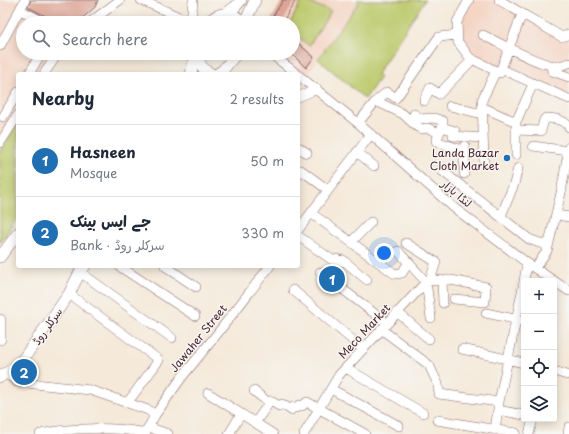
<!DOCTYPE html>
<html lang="en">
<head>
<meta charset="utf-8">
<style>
	:root { --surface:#fff; --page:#f6f6f7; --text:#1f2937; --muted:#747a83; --line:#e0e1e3; --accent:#1f6fb2 }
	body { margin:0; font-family:"Playpen Sans","Playpen Sans Arabic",sans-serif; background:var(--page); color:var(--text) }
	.controls { position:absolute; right:12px; bottom:12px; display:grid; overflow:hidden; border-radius:4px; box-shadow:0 2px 10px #0003 }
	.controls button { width:36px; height:36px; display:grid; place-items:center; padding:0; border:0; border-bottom:1px solid var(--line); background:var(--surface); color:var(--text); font:20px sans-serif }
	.you { position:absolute; left:384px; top:253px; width:14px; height:14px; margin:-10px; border:3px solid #fff; border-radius:50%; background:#1a73e8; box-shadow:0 0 0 6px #1a73e833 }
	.badge { display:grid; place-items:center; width:26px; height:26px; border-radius:50%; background:var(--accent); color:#fff; font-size:13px; font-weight:700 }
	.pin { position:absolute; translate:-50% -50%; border:2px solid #fff; box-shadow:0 1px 4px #0006 }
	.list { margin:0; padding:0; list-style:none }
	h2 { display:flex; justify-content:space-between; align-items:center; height:52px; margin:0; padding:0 16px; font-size:17px }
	h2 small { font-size:13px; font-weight:400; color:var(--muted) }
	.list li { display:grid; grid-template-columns:26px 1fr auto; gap:12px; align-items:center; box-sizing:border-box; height:72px; padding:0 16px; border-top:1px solid var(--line) }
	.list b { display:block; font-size:15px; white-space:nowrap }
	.list p { margin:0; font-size:13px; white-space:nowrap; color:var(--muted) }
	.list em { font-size:13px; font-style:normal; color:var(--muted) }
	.icon { flex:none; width:22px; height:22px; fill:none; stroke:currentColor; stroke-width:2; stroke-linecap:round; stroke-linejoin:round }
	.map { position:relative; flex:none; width:569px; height:434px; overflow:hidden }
	.search { position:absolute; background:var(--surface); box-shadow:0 2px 10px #0003; left:16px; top:16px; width:284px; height:44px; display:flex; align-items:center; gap:10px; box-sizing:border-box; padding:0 14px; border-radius:22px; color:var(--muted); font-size:15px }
	.panel { position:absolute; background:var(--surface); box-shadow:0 2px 10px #0003; left:16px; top:72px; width:284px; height:196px; border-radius:4px }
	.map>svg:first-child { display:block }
	.built { fill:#f4d3c1 }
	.green { fill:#bcc96a; stroke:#83744a }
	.building { fill:#dea495 }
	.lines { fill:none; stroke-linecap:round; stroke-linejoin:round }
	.minor-casing { stroke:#866668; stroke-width:10 }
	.major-casing { stroke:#866668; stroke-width:12 }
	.minor { stroke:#fff; stroke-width:9 }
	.major { stroke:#fff; stroke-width:11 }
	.poi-dot { fill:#1f6fb2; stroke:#f6f6f2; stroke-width:1.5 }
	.labels { text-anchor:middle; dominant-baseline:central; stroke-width:3; stroke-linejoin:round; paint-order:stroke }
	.poi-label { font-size:11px; fill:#4a1f2b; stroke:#f6f6f2; text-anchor:end }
	.street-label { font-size:11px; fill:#4a1f2b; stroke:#f6f6f2 }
</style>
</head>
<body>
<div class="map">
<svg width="569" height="434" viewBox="0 0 569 434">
	<rect width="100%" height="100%" fill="#f6f6f2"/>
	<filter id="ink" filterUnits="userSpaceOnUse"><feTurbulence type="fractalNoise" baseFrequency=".025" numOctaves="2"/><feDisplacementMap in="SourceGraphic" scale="8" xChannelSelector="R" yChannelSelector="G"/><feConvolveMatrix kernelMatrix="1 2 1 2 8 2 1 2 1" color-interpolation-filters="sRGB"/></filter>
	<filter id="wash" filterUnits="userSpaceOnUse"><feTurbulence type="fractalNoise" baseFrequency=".012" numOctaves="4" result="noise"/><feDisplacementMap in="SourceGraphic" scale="16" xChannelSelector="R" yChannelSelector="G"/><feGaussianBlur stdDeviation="0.9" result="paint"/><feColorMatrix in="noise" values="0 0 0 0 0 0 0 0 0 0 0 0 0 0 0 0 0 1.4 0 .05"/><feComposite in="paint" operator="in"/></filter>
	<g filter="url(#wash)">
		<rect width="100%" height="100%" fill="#f5e9d9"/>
		<path class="built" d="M0,0H25L20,10L46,23H23V53H60L47,74H18V117L0,145Z
			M283,0H354L360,1L305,78L273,53H293V23H269Z
			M469,0H499L562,37L569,34V99L470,58L457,35Z"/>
		<path class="green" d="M302,0L331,11L309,46L293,32V23H290Z
			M357,0H425L377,74L380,77L365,99L318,59L359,2Z
			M18,123V217L0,243V151Z"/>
		<g id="blocks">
			<path class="building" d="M31,0H98L95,7L77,23H52L49,18L28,7Z
				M283,0H296L282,23H269Z
				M293,39L314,57L306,68L293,55Z"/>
		</g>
	</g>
	<g filter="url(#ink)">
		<use href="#blocks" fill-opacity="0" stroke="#866668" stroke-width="1"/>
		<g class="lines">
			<g class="minor-casing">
				<path id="minor" d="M141,0L193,23
					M469,0L457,22L458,42L470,58L500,73L501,69L569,99
					M499,0L562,37L569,34
					M20,10L46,23
					M191,22L193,0
					M89,23L120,0
					M483,35C500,43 540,66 557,66C561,66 565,64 569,63
					M0,46L25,0
					M270,53L297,74
					M551,65L552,71L569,77
					M501,69L522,14
					M29,74L41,53
					M44,74L58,53
					M298,75L358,123L453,207L527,263L569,291
					M298,97L317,89
					M376,101L403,114L416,126L421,129L428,128L439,133
					M424,101L430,88L439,94L473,59
					M450,106L482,114
					M482,107L516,122L533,84
					M414,114L421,119L434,118L443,121L442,127L436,141L465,151
					M3,117L18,92
					M358,123L376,101L387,92L396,98L439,37L457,35
					M442,127L455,131L453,136L483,138
					M516,130L541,131L544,120L546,118C554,118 564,120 569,127
					M0,143L18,115
					M533,146L568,151
					M298,147L307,153
					M357,152L374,166
					M516,155V125
					M484,161L482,100L496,71
					M441,170L529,239L548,246
					M298,174L301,170L328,190
					M464,174L465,146
					M311,213L395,274L402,273L409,262
					M556,215L569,217
					M501,216L514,184L518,168
					M298,230L371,134
					M298,236L335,262L337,259L341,262L343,260L367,280
					M351,242L371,222
					M406,243L436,262L430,280
					M398,251L426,282L431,318
					M119,266L195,316
					M165,266L196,287
					M535,268L547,251L561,193L569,147
					M80,272L172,338
					M320,272L387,323
					M442,280H451L486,287L485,302L454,299
					M524,281L527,263
					M293,290L363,349
					M69,294L159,360L128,402
					M397,312L429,339
					M486,313L524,321
					M381,329L429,365L438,384L439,394L499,402L495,430
					M462,349L524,363
					M346,368L423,413
					M554,371L567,375
					M7,374L17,382L90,390L148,410L155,415
					M331,389L399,426
					M254,391L269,403L271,401L279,406L282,404L291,410L293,407L296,408L299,405L302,406L307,402L365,434
					M208,393L273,434
					M499,402L524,282
					M498,410L524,415
					M437,420L516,433
					M255,423L269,403
					M148,427L168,434
					M40,434C69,427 116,427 146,433
					M145,434L155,415L182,377L217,334L270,266
					M229,434L241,414
					M304,434L339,375L427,281L442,280L443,303
					M529,434L533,419
					M568,434L569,427"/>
			</g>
			<g class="major-casing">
				<path id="major" d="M227,13L235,7L241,0
					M207,23C217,12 233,9 242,23
					M245,23L255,0
					M197,53C198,63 202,70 212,74
					M191,74L196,53
					M217,74L223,70L237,53
					M0,257L18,233
					M0,320V339
					M0,377L14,368L24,358L69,294L80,272L85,266"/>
			</g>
			<use href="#minor" class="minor"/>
			<use href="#major" class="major"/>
		</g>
	</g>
	<circle class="poi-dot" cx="507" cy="158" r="4"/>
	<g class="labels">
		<g class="poi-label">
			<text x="499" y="152">Landa Bazar<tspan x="499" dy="13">Cloth Market</tspan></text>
		</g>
		<g class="street-label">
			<text transform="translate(457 193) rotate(40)">لنڈا بازار</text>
			<text transform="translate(47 326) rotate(-55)">سرکلر روڈ</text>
			<text transform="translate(364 331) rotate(-47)">Meco Market</text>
			<text transform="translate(198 338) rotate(-51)">Jawaher Street</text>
		</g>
	</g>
</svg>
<div class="controls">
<button>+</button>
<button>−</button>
<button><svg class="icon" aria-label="locate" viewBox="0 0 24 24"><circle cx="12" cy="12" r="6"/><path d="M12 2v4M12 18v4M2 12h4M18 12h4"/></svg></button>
<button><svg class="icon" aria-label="layers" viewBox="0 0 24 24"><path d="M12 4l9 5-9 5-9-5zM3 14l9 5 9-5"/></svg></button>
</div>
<div class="you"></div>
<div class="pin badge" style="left:332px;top:279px">1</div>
<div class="pin badge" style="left:24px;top:372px">2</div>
<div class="search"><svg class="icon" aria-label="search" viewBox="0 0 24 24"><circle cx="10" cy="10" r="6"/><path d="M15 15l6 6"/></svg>Search here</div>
<section class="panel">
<h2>Nearby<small>2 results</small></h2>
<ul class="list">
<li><span class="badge">1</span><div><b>Hasneen</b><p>Mosque</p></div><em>50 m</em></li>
<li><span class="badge">2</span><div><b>جے ایس بینک</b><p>Bank · سرکلر روڈ</p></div><em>330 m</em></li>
</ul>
</section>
</div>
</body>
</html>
